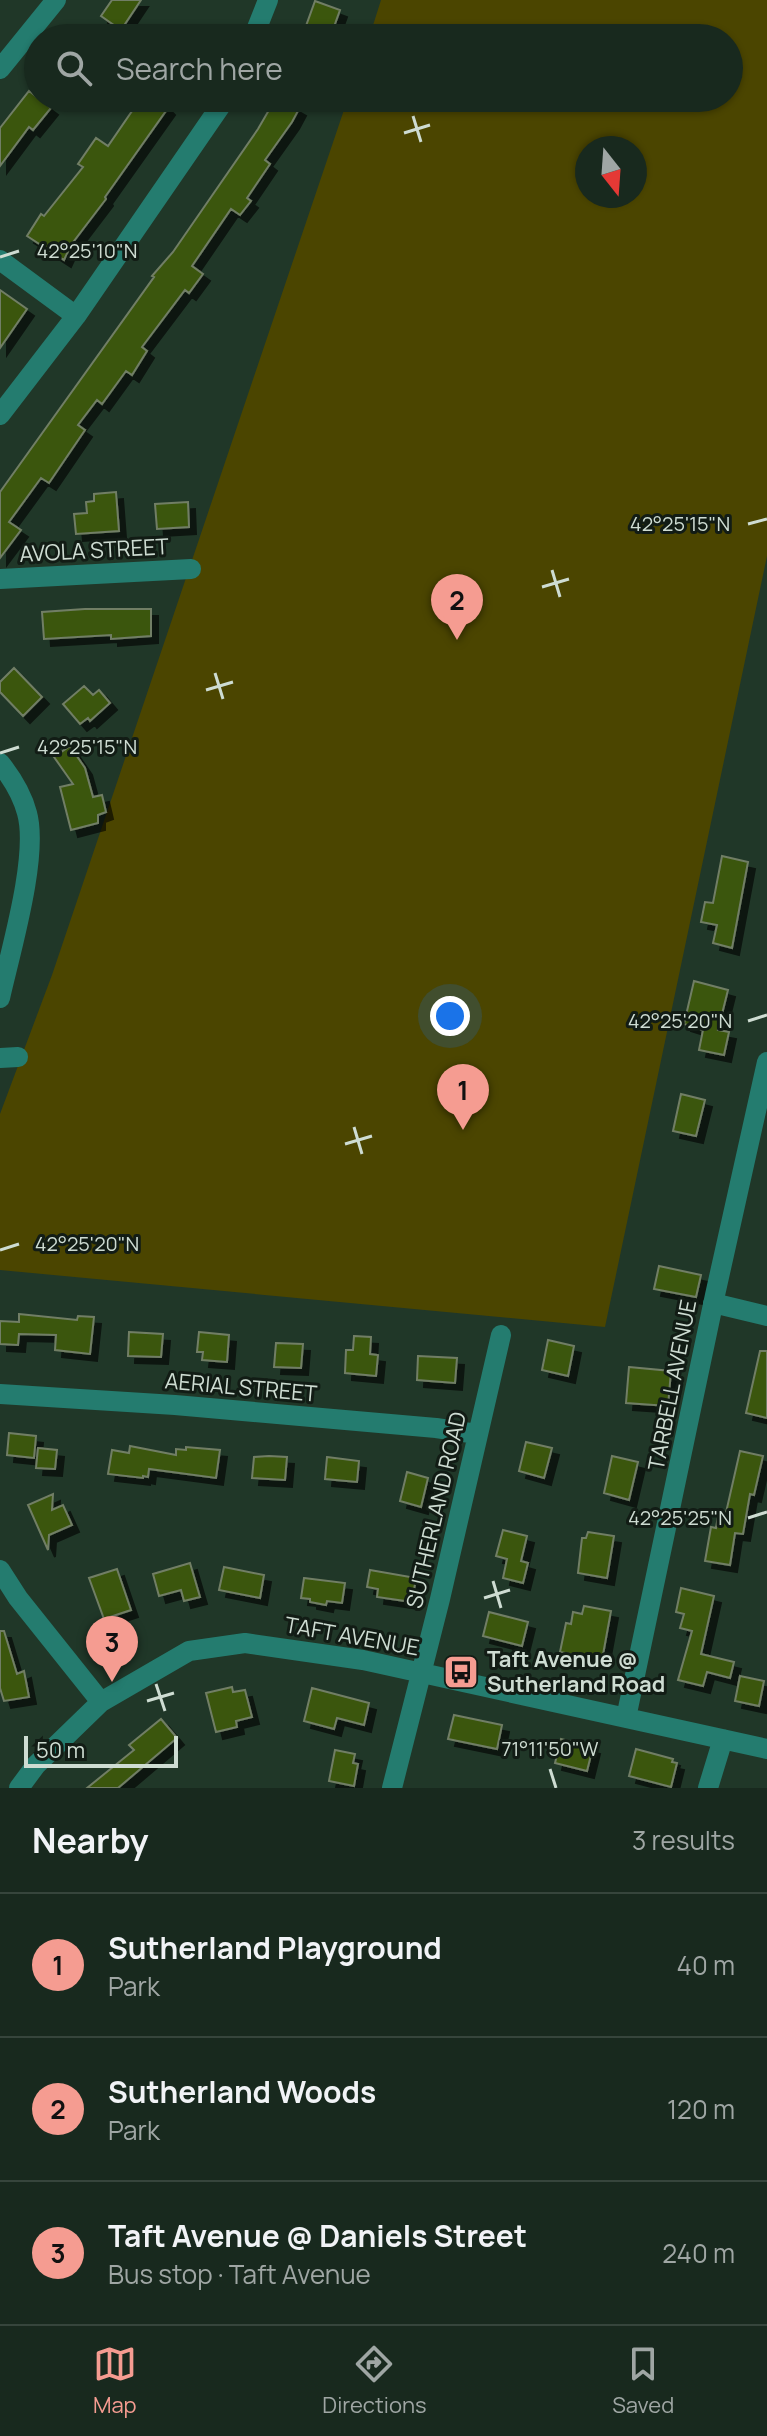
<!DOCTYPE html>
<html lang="en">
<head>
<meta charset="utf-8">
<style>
	:root { --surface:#18291e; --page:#213127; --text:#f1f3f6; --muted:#9fa6a4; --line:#36453c; --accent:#f59c91 }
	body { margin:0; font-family:Manrope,sans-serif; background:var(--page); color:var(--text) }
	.compass { position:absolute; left:575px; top:136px; width:72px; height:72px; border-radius:50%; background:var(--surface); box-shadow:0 2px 6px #0004; rotate:163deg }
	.scale { position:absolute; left:24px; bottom:20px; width:154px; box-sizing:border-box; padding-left:8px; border:4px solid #cedcd2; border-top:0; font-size:22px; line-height:28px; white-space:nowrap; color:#cedcd2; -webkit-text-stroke:6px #121c15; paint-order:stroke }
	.you { position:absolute; left:450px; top:1016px; width:28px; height:28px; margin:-20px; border:6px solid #fff; border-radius:50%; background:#1a73e8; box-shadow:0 0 0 12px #1a73e833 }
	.badge { display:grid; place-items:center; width:52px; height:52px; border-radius:50%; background:var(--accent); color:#111; font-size:26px; font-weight:700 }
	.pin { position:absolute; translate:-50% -66px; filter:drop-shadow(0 2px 4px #0008) }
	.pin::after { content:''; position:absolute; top:42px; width:28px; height:24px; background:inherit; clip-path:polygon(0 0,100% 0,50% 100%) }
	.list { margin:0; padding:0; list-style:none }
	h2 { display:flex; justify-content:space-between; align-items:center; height:104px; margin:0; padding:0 32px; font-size:34px }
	h2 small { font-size:26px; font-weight:400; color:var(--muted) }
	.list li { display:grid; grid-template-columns:52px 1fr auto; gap:24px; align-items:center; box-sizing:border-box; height:144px; padding:0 32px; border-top:2px solid var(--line) }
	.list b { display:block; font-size:30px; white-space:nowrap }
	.list p { margin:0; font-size:26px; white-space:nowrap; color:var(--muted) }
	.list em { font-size:26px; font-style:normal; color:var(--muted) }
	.icon { flex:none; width:44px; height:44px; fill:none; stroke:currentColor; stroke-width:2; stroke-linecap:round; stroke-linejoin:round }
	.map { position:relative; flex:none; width:767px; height:1788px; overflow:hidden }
	.search { position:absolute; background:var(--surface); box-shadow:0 2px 6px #0004; left:24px; right:24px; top:24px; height:88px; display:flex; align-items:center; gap:20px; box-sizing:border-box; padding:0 28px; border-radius:44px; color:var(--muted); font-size:30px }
	.sheet { height:536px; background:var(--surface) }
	nav { display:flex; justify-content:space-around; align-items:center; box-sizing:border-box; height:112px; border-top:2px solid var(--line); background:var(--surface); font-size:22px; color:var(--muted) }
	nav a { display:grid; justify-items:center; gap:4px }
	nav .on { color:var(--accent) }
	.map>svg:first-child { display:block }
	.green { fill:#4b4500; fill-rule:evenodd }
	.building { fill:#3a560e; stroke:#717e65; stroke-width:2; filter:url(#shadow) }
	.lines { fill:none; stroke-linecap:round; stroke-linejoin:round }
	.minor { stroke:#247c6f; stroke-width:20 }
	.ticks { fill:none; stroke:#cedcd2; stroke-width:3 }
	.labels { text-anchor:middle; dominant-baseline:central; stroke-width:6; stroke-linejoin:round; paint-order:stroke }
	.street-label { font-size:22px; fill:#cedcd2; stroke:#121c15 }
	.poi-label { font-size:22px; font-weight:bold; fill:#cedcd2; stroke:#121c15; text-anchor:start }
	.ticks-label { font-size:20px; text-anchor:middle; fill:#cedcd2; stroke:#121c15; stroke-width:6; stroke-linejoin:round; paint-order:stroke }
</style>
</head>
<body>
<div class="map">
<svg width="767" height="1788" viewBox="0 0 767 1788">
	<defs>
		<filter id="shadow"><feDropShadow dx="7" dy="7" stdDeviation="0" flood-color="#0009"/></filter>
	</defs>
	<rect width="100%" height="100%" fill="#203728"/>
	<path class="green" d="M381,0H767V556L605,1327L0,1270V1114L52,975L348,98H729V38H369ZM587,148H635V196H587Z"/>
	<path class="building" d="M112,0H141L121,30L101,16Z
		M315,1L340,10L331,35L306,26Z
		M29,91L51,108L33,130L29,127L0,166V128Z
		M141,98H170L165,105L168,108L105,197L106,199L71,245L64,260L27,236L41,214L44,216L83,167L78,164L96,138L108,146Z
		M276,98H280L299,109L292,122L265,160L270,164L247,198L251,201L240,215L231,209L192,266L203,274L189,293L185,290L142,347L147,351L132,375L126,371L102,404L97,400L78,425L85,430L49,483L41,478L9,522L21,530L0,558V492L154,277L152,276L173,252L258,129Z
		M0,290L27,309L0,348Z
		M116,492L119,531L76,534L74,514L87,513L86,502L94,501V494Z
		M188,502L189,527L157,529L155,504Z
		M85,609H151V636L111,639V635L44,639L42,612Z
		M14,668L42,697L23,716L0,692V682Z
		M84,686L93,695L99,690L110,703L90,721L88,718L80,724L63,704Z
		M70,746L85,768L93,797L102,795L106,812L98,815V823L71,830L60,787L73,784L54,757Z
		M722,856L748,862L732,948L713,943L717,925L701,922L705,902L713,903Z
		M694,981L728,990L718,1030L729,1032L724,1055L699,1050L703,1030L684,1024Z
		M681,1094L705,1100L696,1136L673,1131Z
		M659,1266L701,1275L696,1297L654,1289Z
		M19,1314L77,1320L78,1316L94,1317L90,1354L55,1350L56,1335L19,1334L18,1345L0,1344V1321L19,1322Z
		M129,1332L163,1334L161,1357L128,1356Z
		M199,1332L229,1335L227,1362L202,1360L203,1352H197Z
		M354,1336L371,1337L370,1354L378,1355L376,1376L345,1373L346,1350H353Z
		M548,1340L574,1346L568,1376L542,1370Z
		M276,1343L303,1344L301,1368L274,1367Z
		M760,1351H767V1418L746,1413Z
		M418,1356L457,1358L455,1383L417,1380Z
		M629,1367L671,1371L668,1406L626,1403Z
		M9,1433L36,1436L34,1458L7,1455Z
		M526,1442L552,1448L544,1478L519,1471Z
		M130,1446L176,1455V1449L186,1450V1447L220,1450L216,1478L149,1469L148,1477L143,1476V1478L108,1474L112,1450L129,1453Z
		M38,1448L57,1450L55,1469L36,1468Z
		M740,1451L763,1456L754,1495L750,1494L743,1534L735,1533L730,1565L705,1561L711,1527L716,1528L718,1516L725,1517Z
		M269,1456L287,1457L285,1480L252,1478L254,1457Z
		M612,1456L638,1462L629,1500L604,1493Z
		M327,1457L359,1461L357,1482L325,1479Z
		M407,1472L428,1478L421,1507L400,1501Z
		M53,1494L52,1510L63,1505L72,1525L49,1535L48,1550L28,1505Z
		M503,1530L527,1536L521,1561L528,1563L523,1583L503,1578L507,1559L496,1556Z
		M588,1532L614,1536L607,1578L578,1573L582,1538H586Z
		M190,1563L200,1597L184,1601L181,1590L159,1596L153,1574Z
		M224,1567L264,1575L260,1598L219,1590Z
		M117,1569L131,1610L104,1619L89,1578Z
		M370,1570L416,1578L412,1602L377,1597L378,1589L367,1587Z
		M304,1578L345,1583L342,1603L327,1601L326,1605L310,1602V1599L301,1598Z
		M681,1588L714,1596L701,1654L734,1662L730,1678L707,1672L703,1686L678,1680L692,1631L680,1628L684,1614L676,1612Z
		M584,1606L611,1611L602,1660L560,1652L566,1623L571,1624L573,1612L582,1614Z
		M489,1612L528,1622L522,1646L483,1636Z
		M0,1631H4L17,1674L24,1671L29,1697L4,1701L0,1688Z
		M740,1676L764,1681L759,1706L735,1701Z
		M232,1687L233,1692L245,1690L252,1717L236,1721L237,1727L216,1732L206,1693Z
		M312,1688L369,1703L364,1725L337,1718L334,1729L304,1721Z
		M454,1715L502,1725L497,1749L448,1739Z
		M161,1719L177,1738L118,1788H87L134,1750L129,1745Z
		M561,1739L593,1747L587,1771L555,1763Z
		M636,1749L673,1759L672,1762L677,1763L671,1787L629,1776Z
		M335,1750L355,1754L353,1763L358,1764L354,1786L329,1781Z"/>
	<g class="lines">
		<path class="minor" d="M253,38L268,0
			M0,69L56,0
			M0,260L76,316
			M0,415L76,316L226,98
			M0,579L191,569
			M0,763C12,778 22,794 27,813C39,856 10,953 0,998
			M0,1058L18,1057
			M713,1303L767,1316
			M0,1394L175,1405L436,1428L477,1434
			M0,1570L18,1598L101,1702
			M626,1718L715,1295L767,1062
			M19,1788L36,1765L101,1702L189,1651L245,1643L363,1660L767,1749
			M392,1788L440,1599L501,1335
			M708,1788L723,1739"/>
	</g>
	<path class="ticks" d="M413,116L421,142M404,133L430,125M0,257L19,251M748,524L767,519M552,570L560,597M542,587L569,579M215,673L223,699M206,690L233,682M0,753L19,747M748,1021L767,1015M354,1127L362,1154M345,1144L372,1136M0,1250L19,1244M748,1518L767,1512M493,1581L501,1608M484,1598L510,1590M156,1684L165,1711M147,1701L174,1693M550,1769L556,1788"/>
	<defs>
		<g id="bus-square" transform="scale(1.8)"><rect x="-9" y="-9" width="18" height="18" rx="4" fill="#f59c91" stroke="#121c15"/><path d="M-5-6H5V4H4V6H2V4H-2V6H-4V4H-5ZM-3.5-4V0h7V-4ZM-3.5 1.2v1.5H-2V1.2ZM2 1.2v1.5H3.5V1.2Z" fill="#111"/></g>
	</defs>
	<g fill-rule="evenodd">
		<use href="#bus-square" x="461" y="1672"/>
	</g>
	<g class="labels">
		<g class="street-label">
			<text transform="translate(94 550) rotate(-3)">AVOLA STREET</text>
			<text transform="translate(672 1385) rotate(-79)">TARBELL AVENUE</text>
			<text transform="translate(241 1387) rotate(5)">AERIAL STREET</text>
			<text transform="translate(436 1510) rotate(-77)">SUTHERLAND ROAD</text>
			<text transform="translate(352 1636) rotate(10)">TAFT AVENUE</text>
		</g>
		<g class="poi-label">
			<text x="487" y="1659">Taft Avenue @<tspan x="487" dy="25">Sutherland Road</tspan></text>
		</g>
	</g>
	<g class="ticks-label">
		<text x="87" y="258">42°25'10"N</text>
		<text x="680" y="531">42°25'15"N</text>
		<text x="87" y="754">42°25'15"N</text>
		<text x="680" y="1028">42°25'20"N</text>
		<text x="87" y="1251">42°25'20"N</text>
		<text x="680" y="1525">42°25'25"N</text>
		<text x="550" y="1756">71°11'50"W</text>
	</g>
</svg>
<svg class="compass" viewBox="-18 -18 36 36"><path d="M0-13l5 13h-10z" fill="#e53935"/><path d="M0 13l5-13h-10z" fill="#9fa6a4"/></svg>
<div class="scale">50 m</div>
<div class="you"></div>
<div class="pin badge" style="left:463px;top:1130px">1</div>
<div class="pin badge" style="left:457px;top:640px">2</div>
<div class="pin badge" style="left:112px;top:1682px">3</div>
<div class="search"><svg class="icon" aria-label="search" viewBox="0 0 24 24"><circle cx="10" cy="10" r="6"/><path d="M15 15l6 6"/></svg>Search here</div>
</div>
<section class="sheet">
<h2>Nearby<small>3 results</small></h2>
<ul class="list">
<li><span class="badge">1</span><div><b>Sutherland Playground</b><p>Park</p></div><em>40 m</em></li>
<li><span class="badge">2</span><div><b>Sutherland Woods</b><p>Park</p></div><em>120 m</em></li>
<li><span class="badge">3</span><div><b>Taft Avenue @ Daniels Street</b><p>Bus stop · Taft Avenue</p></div><em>240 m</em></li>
</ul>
</section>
<nav>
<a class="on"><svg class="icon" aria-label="map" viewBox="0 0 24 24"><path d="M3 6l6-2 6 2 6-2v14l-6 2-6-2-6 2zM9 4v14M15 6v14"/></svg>Map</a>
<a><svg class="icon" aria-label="directions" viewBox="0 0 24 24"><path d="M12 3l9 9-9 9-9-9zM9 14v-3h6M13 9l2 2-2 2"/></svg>Directions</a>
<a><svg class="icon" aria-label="saved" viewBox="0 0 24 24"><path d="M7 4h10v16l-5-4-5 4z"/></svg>Saved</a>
</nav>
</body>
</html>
